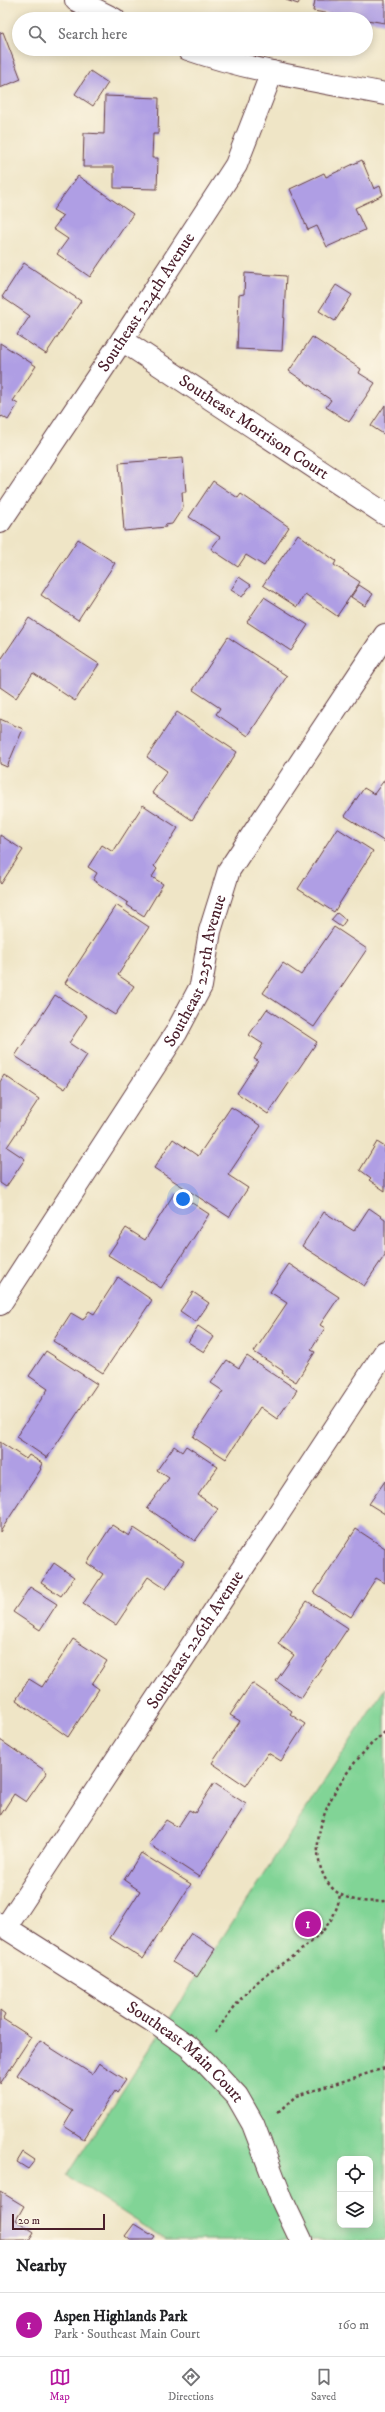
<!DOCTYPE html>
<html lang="en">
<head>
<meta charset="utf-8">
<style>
	:root { --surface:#fff; --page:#f6f6f6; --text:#202124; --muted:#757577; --line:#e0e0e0; --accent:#b5179e }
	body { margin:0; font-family:"IM FELL DW Pica",serif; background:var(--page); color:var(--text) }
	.controls { position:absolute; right:12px; bottom:12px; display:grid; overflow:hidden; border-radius:8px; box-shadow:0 2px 10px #0003 }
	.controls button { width:36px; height:36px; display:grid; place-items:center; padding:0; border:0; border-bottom:1px solid var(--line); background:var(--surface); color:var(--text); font:20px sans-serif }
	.scale { position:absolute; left:12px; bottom:10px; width:93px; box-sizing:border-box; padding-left:4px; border:2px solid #4a1f2b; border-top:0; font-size:11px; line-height:14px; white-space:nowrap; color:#4a1f2b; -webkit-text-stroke:3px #fcf5e5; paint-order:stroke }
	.you { position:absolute; left:183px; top:1199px; width:14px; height:14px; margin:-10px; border:3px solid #fff; border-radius:50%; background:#1a73e8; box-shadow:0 0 0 6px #1a73e833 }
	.badge { display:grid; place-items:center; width:26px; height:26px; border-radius:50%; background:var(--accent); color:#fff; font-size:13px; font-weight:700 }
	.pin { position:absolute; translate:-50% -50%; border:2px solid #fff; box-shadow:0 1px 4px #0006 }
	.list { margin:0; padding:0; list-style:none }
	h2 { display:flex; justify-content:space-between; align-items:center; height:52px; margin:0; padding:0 16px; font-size:17px }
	h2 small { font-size:13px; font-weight:400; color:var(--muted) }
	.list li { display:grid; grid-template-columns:26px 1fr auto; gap:12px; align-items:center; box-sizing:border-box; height:64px; padding:0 16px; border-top:1px solid var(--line) }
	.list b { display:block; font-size:15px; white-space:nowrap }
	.list p { margin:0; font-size:13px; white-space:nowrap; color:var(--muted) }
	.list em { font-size:13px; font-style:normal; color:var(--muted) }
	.icon { flex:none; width:22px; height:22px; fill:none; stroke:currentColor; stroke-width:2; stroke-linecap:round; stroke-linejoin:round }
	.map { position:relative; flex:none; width:385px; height:2240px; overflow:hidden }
	.search { position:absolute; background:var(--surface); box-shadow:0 2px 10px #0003; left:12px; right:12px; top:12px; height:44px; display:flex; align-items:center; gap:10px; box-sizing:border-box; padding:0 14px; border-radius:22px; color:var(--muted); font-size:15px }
	.sheet { height:116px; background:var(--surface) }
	nav { display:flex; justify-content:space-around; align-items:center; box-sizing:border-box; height:56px; border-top:1px solid var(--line); background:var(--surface); font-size:11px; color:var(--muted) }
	nav a { display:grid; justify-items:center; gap:2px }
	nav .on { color:var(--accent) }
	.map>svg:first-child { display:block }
	.green { fill:#81d496; stroke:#667a60; fill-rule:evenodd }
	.building { fill:#af9ee4 }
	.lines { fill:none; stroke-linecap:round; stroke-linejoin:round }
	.minor-casing { stroke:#633d42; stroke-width:24 }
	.path { stroke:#633d42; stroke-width:2.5; stroke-dasharray:3 3; stroke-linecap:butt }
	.minor { stroke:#fff; stroke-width:22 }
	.labels { text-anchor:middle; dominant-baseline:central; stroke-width:4; stroke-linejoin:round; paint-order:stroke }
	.street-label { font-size:17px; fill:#4a1f2b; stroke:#fcf5e5 }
</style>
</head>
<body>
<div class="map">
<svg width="385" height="2240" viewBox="0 0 385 2240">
	<rect width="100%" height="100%" fill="#fcf5e5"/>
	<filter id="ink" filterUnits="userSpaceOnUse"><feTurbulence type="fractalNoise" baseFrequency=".025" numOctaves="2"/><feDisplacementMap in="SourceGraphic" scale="8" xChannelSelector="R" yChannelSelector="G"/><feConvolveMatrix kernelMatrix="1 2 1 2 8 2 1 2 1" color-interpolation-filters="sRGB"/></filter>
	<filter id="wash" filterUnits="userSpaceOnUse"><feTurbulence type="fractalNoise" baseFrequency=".012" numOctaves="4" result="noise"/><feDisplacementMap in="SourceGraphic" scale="16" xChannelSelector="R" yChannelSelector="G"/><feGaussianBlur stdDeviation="0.9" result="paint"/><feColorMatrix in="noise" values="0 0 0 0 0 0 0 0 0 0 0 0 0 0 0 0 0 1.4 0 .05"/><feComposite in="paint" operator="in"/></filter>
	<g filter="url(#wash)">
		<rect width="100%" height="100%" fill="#efe5c6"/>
		<path class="green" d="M385,1688V2240H166L67,2176ZM340,2159H370V2225H340Z"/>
		<g id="blocks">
			<path class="building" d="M286,0H300L298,4Z
				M315,0H385V23L313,11Z
				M3,32L21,79L0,88V33Z
				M90,71L108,83L93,106L75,94Z
				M105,96L159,98L158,134H153L152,158H158L157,189L114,188V167H83L84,133L104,134Z
				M362,160L374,189L380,186L383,195L355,208L365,230L327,247L317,226L308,230L290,189L324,173L326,177Z
				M78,176L133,214L90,277L57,254L68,239L53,229L63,216L53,210Z
				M24,263L81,301L46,354L17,335L30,316L2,297Z
				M245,273L286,276L282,351L237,349L239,295L244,294Z
				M336,285L352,295L335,321L319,311Z
				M312,337L361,369L359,373L375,383L349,422L326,407L331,400L289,371Z
				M0,343L36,366L13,401L18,404L8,420L2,416L0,418Z
				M385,405V435L371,426Z
				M183,458L186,492H182L183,507L172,524L165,525L166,527L124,531L119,463Z
				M213,481L238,498L241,494L289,527L264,566L246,555L238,567L211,549L220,537L189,517Z
				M298,534L336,561L334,565L360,582L337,616L305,594L297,607L263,585Z
				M78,539L115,563L78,620L41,595Z
				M239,577L251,585L242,597L231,590Z
				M359,585L373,594L365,606L351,597Z
				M264,597L308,625L291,651L247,622Z
				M29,618L99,664L75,701L33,673L16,698L0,687V661Z
				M228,637L287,676L248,736L216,714L220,708L193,690Z
				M177,712L237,752L192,820L152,793L167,771L147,757Z
				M0,719L23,729L7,767L0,764Z
				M385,779V842L345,816L364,788L374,794Z
				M143,805L178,828L154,866L157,869L152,877L163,884L144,916L127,905L128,903L93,880L97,873L88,867L102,845L113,852Z
				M337,828L373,851L334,912L298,889Z
				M0,835L23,850L1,884L0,883Z
				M116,905L149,927L118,975L134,986L115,1015L65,983Z
				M337,913L346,920L341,927L331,920Z
				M334,927L367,949L314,1027L263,993L283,963L301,975Z
				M55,995L87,1016L69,1043L87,1055L65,1089L15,1056Z
				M267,1009L317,1042L268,1114L237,1093L258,1061L254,1059L263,1044L249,1035Z
				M4,1075L39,1099L7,1147L25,1159L6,1187L0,1183V1082Z
				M231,1107L261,1126L228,1175L248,1188L229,1217L154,1168L173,1139L198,1156Z
				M377,1142L385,1147V1191L369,1180L371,1178L360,1170Z
				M175,1192L209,1214L161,1288L108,1255L126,1228L145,1240Z
				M369,1208L385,1219V1255L364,1286L302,1246L324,1212L354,1231Z
				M289,1264L339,1297L320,1325L325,1328L311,1350L315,1352L296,1382L282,1373L283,1371L254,1352L287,1303L270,1292Z
				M118,1277L152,1300L103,1373L53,1341L71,1313L83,1320L89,1311L94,1314Z
				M193,1292L209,1303L196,1322L180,1311Z
				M198,1326L214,1337L204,1352L188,1342Z
				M46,1351L97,1384L47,1458L16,1437L48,1389L29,1376Z
				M247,1356L297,1390L277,1419L260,1407L226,1459L193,1437L223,1391L211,1383L227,1360L239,1368Z
				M0,1442L26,1459L29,1455L42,1463L40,1468L41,1469L0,1532Z
				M174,1446L182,1452L186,1446L218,1467L198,1495L218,1509L195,1541L147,1508L169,1478L157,1470Z
				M385,1481V1514L369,1504Z
				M112,1525L129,1536L134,1528L184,1561L166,1589L148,1577L116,1625L83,1604L103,1574L87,1563Z
				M356,1529L385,1548V1583L376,1578L351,1617L314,1593Z
				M54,1563L74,1577L61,1596L41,1583Z
				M30,1587L57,1604L40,1630L13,1612Z
				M307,1601L348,1628L301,1698L276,1681L294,1655L278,1644Z
				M73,1639L107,1661L92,1684L99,1689L68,1737L16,1700L29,1679L42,1687Z
				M252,1683L292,1711L290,1714L305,1724L281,1761L268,1753L246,1786L212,1763L240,1721L230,1715Z
				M0,1740L47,1772L26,1802L14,1794L0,1816Z
				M214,1783L246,1804L199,1877L149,1844L166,1820L178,1827L189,1810L195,1813Z
				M141,1853L191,1884L143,1959L110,1938L140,1891L124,1880Z
				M191,1933L215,1949L197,1977L172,1962Z
				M0,2011L5,2015L3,2019L31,2037L0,2084Z
				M40,2041L92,2074L99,2063L126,2080L117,2093L115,2091L84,2139L64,2126L73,2111L17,2075Z
				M23,2152L35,2160L28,2169L17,2162Z
				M1,2192L24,2206L16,2220L34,2232L29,2240H0Z
				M134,2224L155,2237L153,2240H130L125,2236Z"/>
		</g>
	</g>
	<g filter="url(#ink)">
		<use href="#blocks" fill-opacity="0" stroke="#633d42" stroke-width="1"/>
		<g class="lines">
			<g class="minor-casing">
				<g id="minor">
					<path d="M76,0L114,19"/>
					<path d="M188,49C251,71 319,81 385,94"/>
					<path id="s1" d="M122,340L385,514"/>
					<path id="s2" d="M0,522L122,340L236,165L272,72"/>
					<path id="s3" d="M0,1304L176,1033L201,986L210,931L229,870L385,635"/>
					<path id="s4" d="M0,1924L151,2020L188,2046L206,2063L237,2096L253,2124L282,2200L301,2240"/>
					<path id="s5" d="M6,1927L385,1352"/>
				</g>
			</g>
			<path class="path" d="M385,1732C348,1762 298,1831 326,1880C339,1901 362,1903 385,1901
				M215,2033C227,2017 239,1999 254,1985C284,1957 334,1940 340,1894
				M278,2112L296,2096L385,2068"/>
			<use href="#minor" class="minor"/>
		</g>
	</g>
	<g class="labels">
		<g class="street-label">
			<text stroke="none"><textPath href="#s2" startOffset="264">Southeast 224th Avenue</textPath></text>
			<text stroke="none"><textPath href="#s1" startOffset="158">Southeast Morrison Court</textPath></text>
			<text stroke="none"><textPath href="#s3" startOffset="389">Southeast 225th Avenue</textPath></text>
			<text stroke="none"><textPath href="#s5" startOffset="344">Southeast 226th Avenue</textPath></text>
			<text stroke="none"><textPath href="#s4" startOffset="226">Southeast Main Court</textPath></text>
		</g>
	</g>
</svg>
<div class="controls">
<button><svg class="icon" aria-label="locate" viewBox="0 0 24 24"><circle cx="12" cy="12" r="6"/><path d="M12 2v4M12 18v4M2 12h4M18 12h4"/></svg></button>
<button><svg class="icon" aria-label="layers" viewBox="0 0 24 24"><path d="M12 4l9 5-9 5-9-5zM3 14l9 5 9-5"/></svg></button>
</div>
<div class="scale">20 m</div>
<div class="you"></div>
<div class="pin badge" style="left:308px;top:1924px">1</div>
<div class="search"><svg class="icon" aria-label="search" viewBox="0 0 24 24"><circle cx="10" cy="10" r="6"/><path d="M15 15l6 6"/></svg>Search here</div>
</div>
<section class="sheet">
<h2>Nearby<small></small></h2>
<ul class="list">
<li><span class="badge">1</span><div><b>Aspen Highlands Park</b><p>Park · Southeast Main Court</p></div><em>160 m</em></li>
</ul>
</section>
<nav>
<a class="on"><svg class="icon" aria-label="map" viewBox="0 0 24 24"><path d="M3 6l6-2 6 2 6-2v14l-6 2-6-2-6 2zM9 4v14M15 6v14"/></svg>Map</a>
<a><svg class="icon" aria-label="directions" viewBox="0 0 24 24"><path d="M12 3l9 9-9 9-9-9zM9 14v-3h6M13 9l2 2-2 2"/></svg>Directions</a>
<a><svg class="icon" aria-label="saved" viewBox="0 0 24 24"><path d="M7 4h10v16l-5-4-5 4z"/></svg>Saved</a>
</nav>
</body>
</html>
